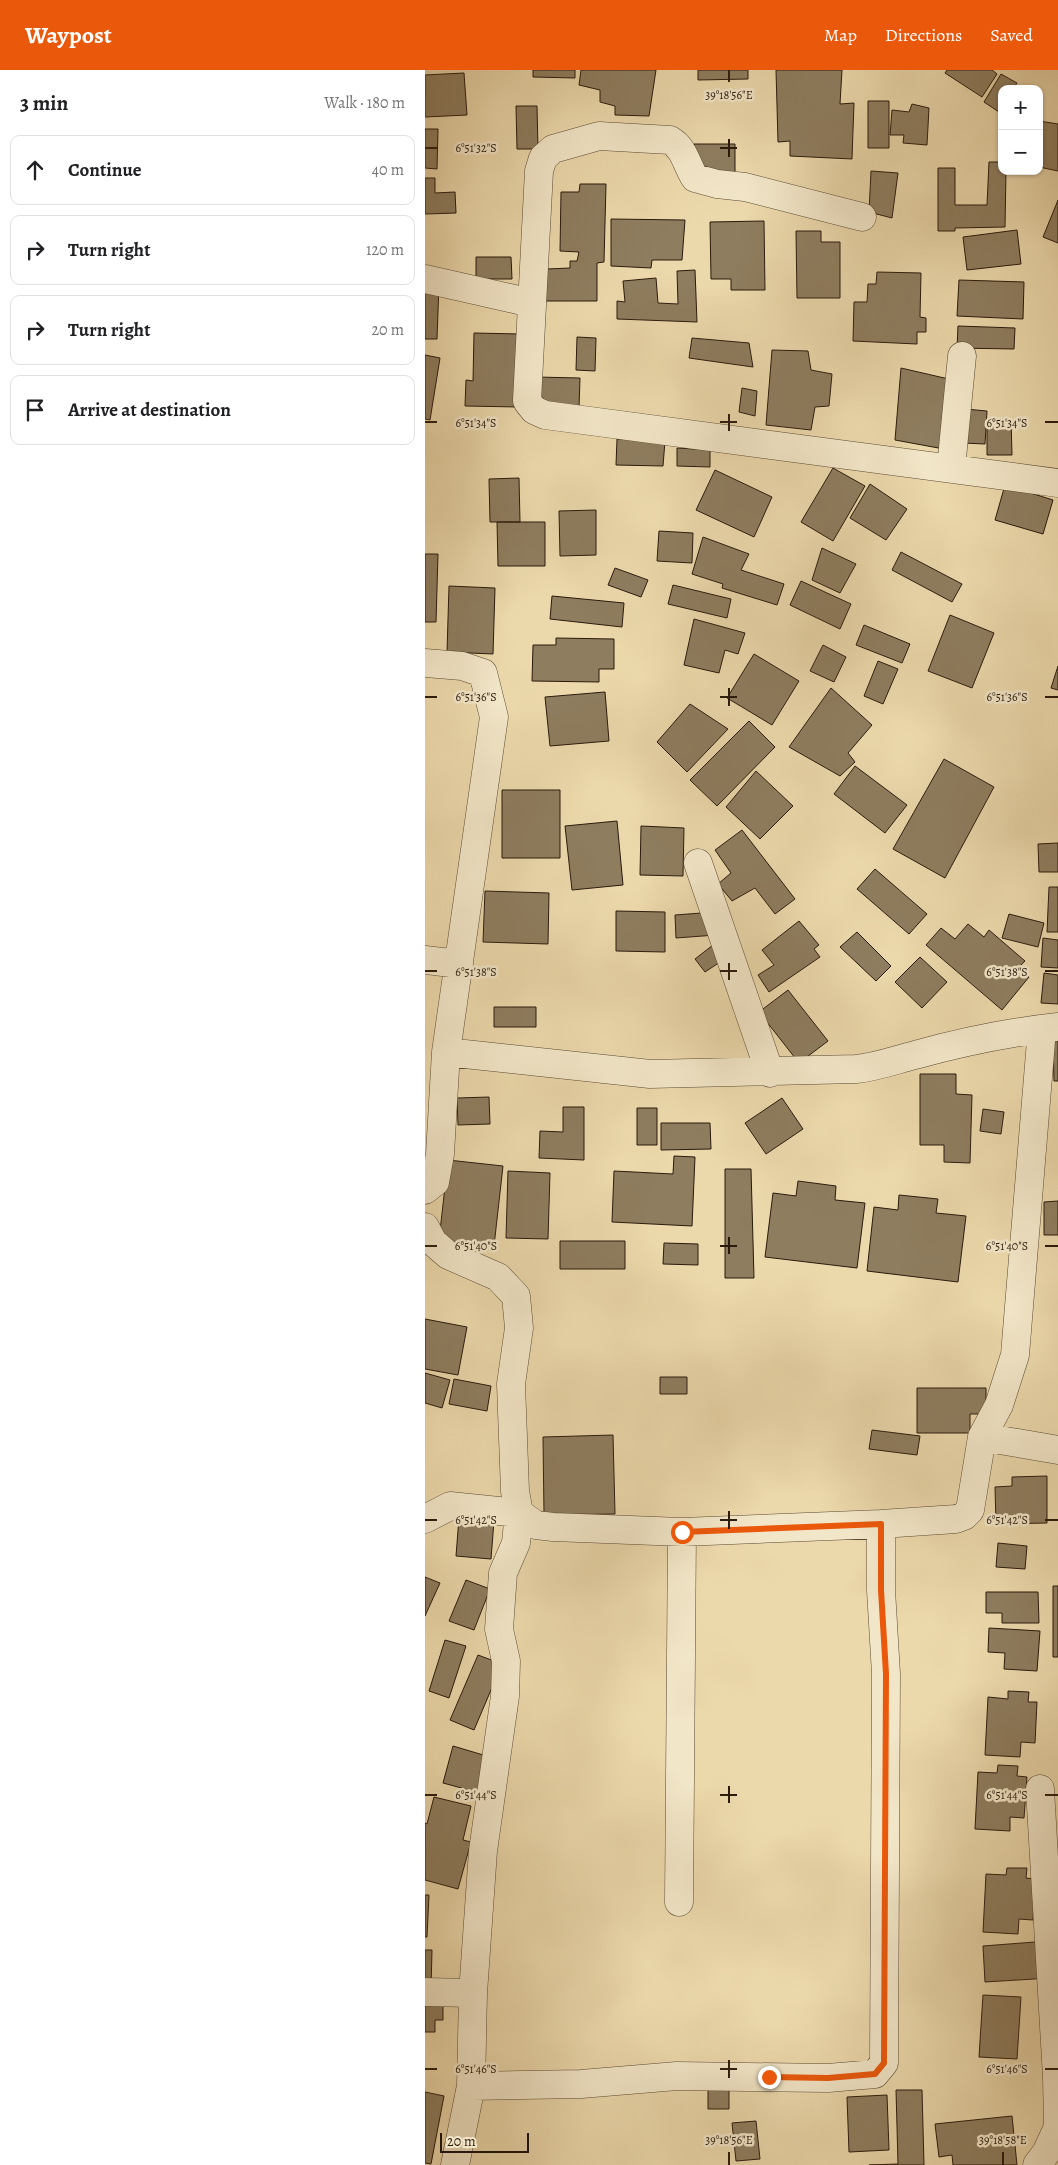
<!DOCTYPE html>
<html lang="en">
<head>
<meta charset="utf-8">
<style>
	:root { --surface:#fff; --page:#f6f6f6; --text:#202124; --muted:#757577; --line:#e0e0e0; --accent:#ea580c }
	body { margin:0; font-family:Alegreya,serif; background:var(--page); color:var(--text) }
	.controls { position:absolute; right:15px; top:15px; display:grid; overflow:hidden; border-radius:10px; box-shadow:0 1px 4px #0004 }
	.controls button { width:45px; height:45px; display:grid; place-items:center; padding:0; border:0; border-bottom:1px solid var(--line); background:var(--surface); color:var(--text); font:25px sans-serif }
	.scale { position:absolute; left:15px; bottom:12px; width:89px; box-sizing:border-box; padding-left:5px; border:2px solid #2a1a0d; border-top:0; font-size:14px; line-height:18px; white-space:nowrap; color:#2a1a0d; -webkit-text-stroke:4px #f2e6c8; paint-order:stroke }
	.stop { position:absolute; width:15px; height:15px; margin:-11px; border:4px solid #ea580c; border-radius:50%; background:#fff }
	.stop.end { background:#ea580c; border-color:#fff; box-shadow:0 1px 5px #0008 }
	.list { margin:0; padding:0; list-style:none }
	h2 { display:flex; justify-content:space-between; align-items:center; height:65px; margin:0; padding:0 20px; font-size:21px }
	h2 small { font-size:16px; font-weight:400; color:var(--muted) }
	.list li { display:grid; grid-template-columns:32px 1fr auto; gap:15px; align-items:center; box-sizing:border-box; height:70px; margin:0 10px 10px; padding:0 10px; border:1px solid var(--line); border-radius:10px }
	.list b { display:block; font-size:19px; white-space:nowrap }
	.list em { font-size:16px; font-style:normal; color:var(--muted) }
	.icon { flex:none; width:28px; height:28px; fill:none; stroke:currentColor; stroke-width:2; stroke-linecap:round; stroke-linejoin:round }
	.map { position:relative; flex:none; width:633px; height:2095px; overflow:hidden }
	header { display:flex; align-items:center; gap:30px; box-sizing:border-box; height:70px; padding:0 25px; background:var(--accent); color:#fff }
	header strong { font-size:24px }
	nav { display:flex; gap:28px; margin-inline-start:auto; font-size:18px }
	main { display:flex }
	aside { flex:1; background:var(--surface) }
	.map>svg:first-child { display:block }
	.building { fill:#8e7d5f; stroke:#2a1a0d }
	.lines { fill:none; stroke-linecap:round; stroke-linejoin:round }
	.minor-casing { stroke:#5a4a34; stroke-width:29 }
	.minor { stroke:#f2e6c8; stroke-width:28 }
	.route { stroke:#ea580c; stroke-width:6 }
	.ticks { fill:none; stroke:#2a1a0d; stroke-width:2 }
	.ticks-label { font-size:12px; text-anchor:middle; fill:#2a1a0d; stroke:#f2e6c8; stroke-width:5; stroke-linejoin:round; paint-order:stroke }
</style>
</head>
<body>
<header>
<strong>Waypost</strong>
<nav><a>Map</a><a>Directions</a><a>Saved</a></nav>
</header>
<main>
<aside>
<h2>3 min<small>Walk · 180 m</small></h2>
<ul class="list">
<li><svg class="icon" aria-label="ahead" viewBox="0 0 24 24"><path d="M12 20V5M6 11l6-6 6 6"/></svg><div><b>Continue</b></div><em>40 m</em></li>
<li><svg class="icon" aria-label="right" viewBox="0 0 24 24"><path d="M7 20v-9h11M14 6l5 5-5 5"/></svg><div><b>Turn right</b></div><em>120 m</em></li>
<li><svg class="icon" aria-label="right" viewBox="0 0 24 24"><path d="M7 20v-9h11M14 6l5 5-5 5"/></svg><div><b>Turn right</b></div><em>20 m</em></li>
<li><svg class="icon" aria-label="arrive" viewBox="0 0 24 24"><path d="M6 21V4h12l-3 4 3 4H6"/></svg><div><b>Arrive at destination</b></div></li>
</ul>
</aside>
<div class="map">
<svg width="633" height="2095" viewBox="0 0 633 2095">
	<rect width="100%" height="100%" fill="#ebd8ab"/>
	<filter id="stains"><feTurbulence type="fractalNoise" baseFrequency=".004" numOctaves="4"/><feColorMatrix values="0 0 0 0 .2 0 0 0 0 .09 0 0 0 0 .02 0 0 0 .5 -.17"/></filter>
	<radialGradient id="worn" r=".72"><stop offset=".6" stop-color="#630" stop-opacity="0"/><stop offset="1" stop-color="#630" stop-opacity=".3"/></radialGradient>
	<path class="building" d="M108,0H150V8L108,7Z
		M156,0H231L224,46L190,45V36L175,32V20L154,15Z
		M273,0H323V9L273,10Z
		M351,0H417L415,34L429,33L427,89L365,86V71L353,72Z
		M522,0H567L572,4L557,27L520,3Z
		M39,3L42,45L0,47V5Z
		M576,4L592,13L588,19H577V37L574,42L559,32Z
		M443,31H464V78H443Z
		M487,34L504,38L502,75L478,73L479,65H465L467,40L484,42Z
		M91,36H112L113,79H92Z
		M614,51L633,54V101L614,97Z
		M0,59H13L12,99L0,98Z
		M269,74H310V102L269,101Z
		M564,92H577V101H581L580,157L530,158V161H513V98H530V135H562Z
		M446,101L473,103L467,148L444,142Z
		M0,108H10V123L30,122L31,143L0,144Z
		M155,114H181L179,192L172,193V231H121L122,199L145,198V191H152L154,182L135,181L136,122H154Z
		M633,130V173L618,167Z
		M186,149L260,150L257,190H227L226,198L186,196Z
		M339,151L340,220H306V209H286L285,152Z
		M592,160L596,194L542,200L538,167Z
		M371,161H396V172H415V228H372Z
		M51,187H86L87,209H51Z
		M270,200L272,252L192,249V231L200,232L198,211L231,208L233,233L253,234L252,201Z
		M452,202L496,203L495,247L501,248V262H492V274L428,271L429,232H442L443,214H451Z
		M534,210L599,212L598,249L532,246Z
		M0,214H14L12,269H0Z
		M533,256L590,258L589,279L532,278Z
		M49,263L95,264L93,337L40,336L41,310L48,311Z
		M152,267L171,268L170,301L151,300Z
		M267,268L324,273L328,297L264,288Z
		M347,280L383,281L386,300L407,304L404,336L390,337L386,360L341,355Z
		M0,285L15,288L5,350L0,349Z
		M476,298L528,310L519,379L470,370Z
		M111,307L155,308L154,338L110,337Z
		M317,318L332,321L330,346L314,342Z
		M540,339L562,341L560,374L538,373Z
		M562,349H586L587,385H562Z
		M192,369L240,371L238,396L191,395Z
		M252,378L285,380V397L252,396Z
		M408,398L440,416L408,471L376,452Z
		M290,400L347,427L329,467L271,440Z
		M94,408L95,452H65L64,409Z
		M445,414L482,439L461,470L425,448Z
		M580,415L628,430L618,464L570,450Z
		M171,440V485L135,486L134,441Z
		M72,452H120V496H73Z
		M234,461L268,463L267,493L232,491Z
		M278,467L324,484L316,500L359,514L352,535L297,518L298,514L267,504Z
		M397,478L431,494L415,523L387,510Z
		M476,482L537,514L527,532L467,500Z
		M0,484H13L11,552H0Z
		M190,498L223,510L216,527L183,515Z
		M376,511L426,534L415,559L365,535Z
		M248,515L306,529L302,548L243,534Z
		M24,516L70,518L68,584L22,582Z
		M127,526L199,533L197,557L125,549Z
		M525,545L569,563L547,618L503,601Z
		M269,549L320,563L313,584L300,580L294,603L259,595Z
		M439,555L485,574L477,593L431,575Z
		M131,568L189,569V599H174V612L107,611L108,575H131Z
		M398,575L421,587L409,612L385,601Z
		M329,584L374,611L347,655L302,628Z
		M453,591L473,599L458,634L439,626Z
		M633,596V620L626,618Z
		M406,618L447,655L423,683L430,692L415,706L364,677Z
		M180,622L184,671L125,676L120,627Z
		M265,634L303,659L262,702L232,672Z
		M324,651L350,677L292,736L265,710Z
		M519,689L569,717L520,808L468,779Z
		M430,696L482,735L460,763L409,724Z
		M331,701L368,736L335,769L301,737Z
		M77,720H135V788H77Z
		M192,751L198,815L147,820L140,756Z
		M216,756L259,758L258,806L215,805Z
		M317,760L370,829L350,844L330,818L307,831L293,814L306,803L290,780Z
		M633,773V802H614L613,774Z
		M450,799L502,844L484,864L432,819Z
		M624,817H633V862H622Z
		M60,821L124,823L123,874L58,872Z
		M191,841L240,842V882L191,881Z
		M290,842L291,865L251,868L250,845Z
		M584,844L619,853L613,877L577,868Z
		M374,851L394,875L389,879L395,887L344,922L333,905L349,895L337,880Z
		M543,854L559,867L564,860L600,891L593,898L604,907L577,940L501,875L516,858L530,869Z
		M432,862L466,896L451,911L415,877Z
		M618,868L633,870V898L616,897Z
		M288,875L298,890L280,902L270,889Z
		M495,887L522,912L497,938L470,912Z
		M619,903L633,905V934L616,933Z
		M363,920L403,971L374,993L334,942Z
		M69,937H111V957H69Z
		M633,971V1011H629L628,972Z
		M495,1004H531V1024L547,1025L545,1093L519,1092V1075H495Z
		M64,1027L65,1054L33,1055L32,1028Z
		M357,1028L378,1059L341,1084L320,1053Z
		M138,1037H159V1090L114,1088L115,1061L138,1062Z
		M212,1038H232V1075H212Z
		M558,1039L579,1042L576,1064L555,1061Z
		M236,1053H285L286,1079L236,1080Z
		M249,1086L270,1087L267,1156L187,1152L189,1101L248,1104Z
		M23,1090L78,1096L69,1176L14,1170Z
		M300,1099H326L329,1208H300Z
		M83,1101L125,1103L123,1169L81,1168Z
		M373,1111L411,1116L410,1130L440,1133L432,1198L340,1187L348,1123L371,1126Z
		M474,1125L513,1129L511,1143L541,1146L533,1212L442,1201L449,1137L473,1140Z
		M633,1131V1165H619V1132Z
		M135,1171H200V1199H135Z
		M239,1173L273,1174V1195L238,1194Z
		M0,1249L42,1257L33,1305L0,1299Z
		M0,1303L25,1310L17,1338L0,1333Z
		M235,1307H262V1324H235Z
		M29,1309L66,1316L62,1341L24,1334Z
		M492,1318H561V1344H545V1363H492Z
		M447,1360L495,1366L492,1385L444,1379Z
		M188,1365L190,1444L119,1445L118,1367Z
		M622,1406V1453L571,1454L570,1417L587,1416V1407Z
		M34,1448L69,1451L66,1489L31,1486Z
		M573,1473L602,1476L600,1499L571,1497Z
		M0,1507L15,1513L0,1546Z
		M41,1510L65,1519L49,1560L24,1551Z
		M628,1516H633V1587H628Z
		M561,1522H613L614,1553H577V1543H561Z
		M564,1558L615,1561L612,1601L579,1599L580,1583L563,1582Z
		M20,1570L41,1576L24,1628L4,1621Z
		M53,1585L77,1594L49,1660L25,1650Z
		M583,1621L604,1622L603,1632H612L610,1673L596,1672L595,1687L560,1685L563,1627L583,1629Z
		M28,1676L65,1687L55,1723L18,1713Z
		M573,1695L593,1696L592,1706L602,1707L599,1748L585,1747V1761L550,1759L553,1702L572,1703Z
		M9,1727L46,1736L38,1770L46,1772L33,1819L0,1810V1753L2,1754Z
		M582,1798H602L601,1808L610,1809L608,1850L594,1849L593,1864L558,1862L561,1804L581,1805Z
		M0,1825H4L2,1867H0Z
		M623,1871L626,1908L560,1912L558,1876Z
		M0,1880H7L6,1919L0,1918Z
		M0,1923H18V1950H10V1962H0Z
		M558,1925L596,1927L592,1989L554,1987Z
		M283,2011H304V2039H283Z
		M471,2020H497L499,2095H444L473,2094Z
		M0,2022L19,2026L6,2094L0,2093Z
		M462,2025L464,2080L424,2082L422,2027Z
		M587,2046L592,2095H528L527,2085L514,2087L510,2054Z
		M331,2051L335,2089L311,2091L307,2053Z"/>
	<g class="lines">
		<g class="minor-casing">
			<path id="minor" d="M437,147L320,117L292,114L270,108C261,94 260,79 245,70L174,66L128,79L118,88L114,101L102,331L109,340L120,345L633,413
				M0,209L107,233
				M526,398L537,286
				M0,593L37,596L58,603L69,647L21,982
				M273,793L345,1003
				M0,890L34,894
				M0,1120L10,1112L15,1084L21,982L225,1004L431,999C452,997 470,990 490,985C537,972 585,962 633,957
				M0,1157L8,1172L23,1185L73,1207L91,1226L94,1258L86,1314L90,1421L94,1443L25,1436L0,1449
				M557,1367L633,1380
				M254,1832L257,1462
				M0,1922L48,1923
				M46,2016L156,2014L252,2006L403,2008L450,2004L459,1993L461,1604L456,1520V1454L531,1449L539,1446L545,1440L557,1367L574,1335L590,1285L617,959
				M30,2095L46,2016L48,1923L58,1781L80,1626L81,1591L74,1559L78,1503L91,1473L94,1443L111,1455L128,1457L257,1462L456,1454
				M612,2095L621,2083L633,2057L632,2007L615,1719"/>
		</g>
		<use href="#minor" class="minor"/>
	</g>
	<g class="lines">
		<path class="route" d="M257,1462L456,1454V1520L461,1604L459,1993L450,2004L403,2008L344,2007"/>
	</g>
	<path class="ticks" d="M304,0V12M304,69V87M0,78H12M295,78H312M304,344V361M0,352H12M295,352H312M620,352H633M304,618V636M0,627H12M295,627H312M620,627H633M304,893V910M0,901H12M295,901H312M620,901H633M304,1167V1184M0,1176H12M295,1176H312M620,1176H633M304,1441V1459M0,1450H12M295,1450H312M620,1450H633M304,1716V1733M0,1725H12M295,1725H312M620,1725H633M304,1990V2008M0,1999H12M295,1999H312M620,1999H633M304,2082V2095M578,2082V2095"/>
	<g class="ticks-label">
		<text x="304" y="29">39°18'56"E</text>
		<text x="51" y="82">6°51'32"S</text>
		<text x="51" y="357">6°51'34"S</text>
		<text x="582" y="357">6°51'34"S</text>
		<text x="51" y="631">6°51'36"S</text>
		<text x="582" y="631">6°51'36"S</text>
		<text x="51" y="906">6°51'38"S</text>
		<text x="582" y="906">6°51'38"S</text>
		<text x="51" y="1180">6°51'40"S</text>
		<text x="582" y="1180">6°51'40"S</text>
		<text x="51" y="1454">6°51'42"S</text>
		<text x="582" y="1454">6°51'42"S</text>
		<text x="51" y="1729">6°51'44"S</text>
		<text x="582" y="1729">6°51'44"S</text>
		<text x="51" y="2003">6°51'46"S</text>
		<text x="582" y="2003">6°51'46"S</text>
		<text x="304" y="2074">39°18'56"E</text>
		<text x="578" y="2074">39°18'58"E</text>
	</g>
	<rect width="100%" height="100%" filter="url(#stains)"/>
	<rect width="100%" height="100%" fill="url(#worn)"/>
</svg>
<div class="controls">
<button>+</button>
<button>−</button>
</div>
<div class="scale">20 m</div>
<div class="stop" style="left:257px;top:1462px"></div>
<div class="stop end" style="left:344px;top:2007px"></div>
</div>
</main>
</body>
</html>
